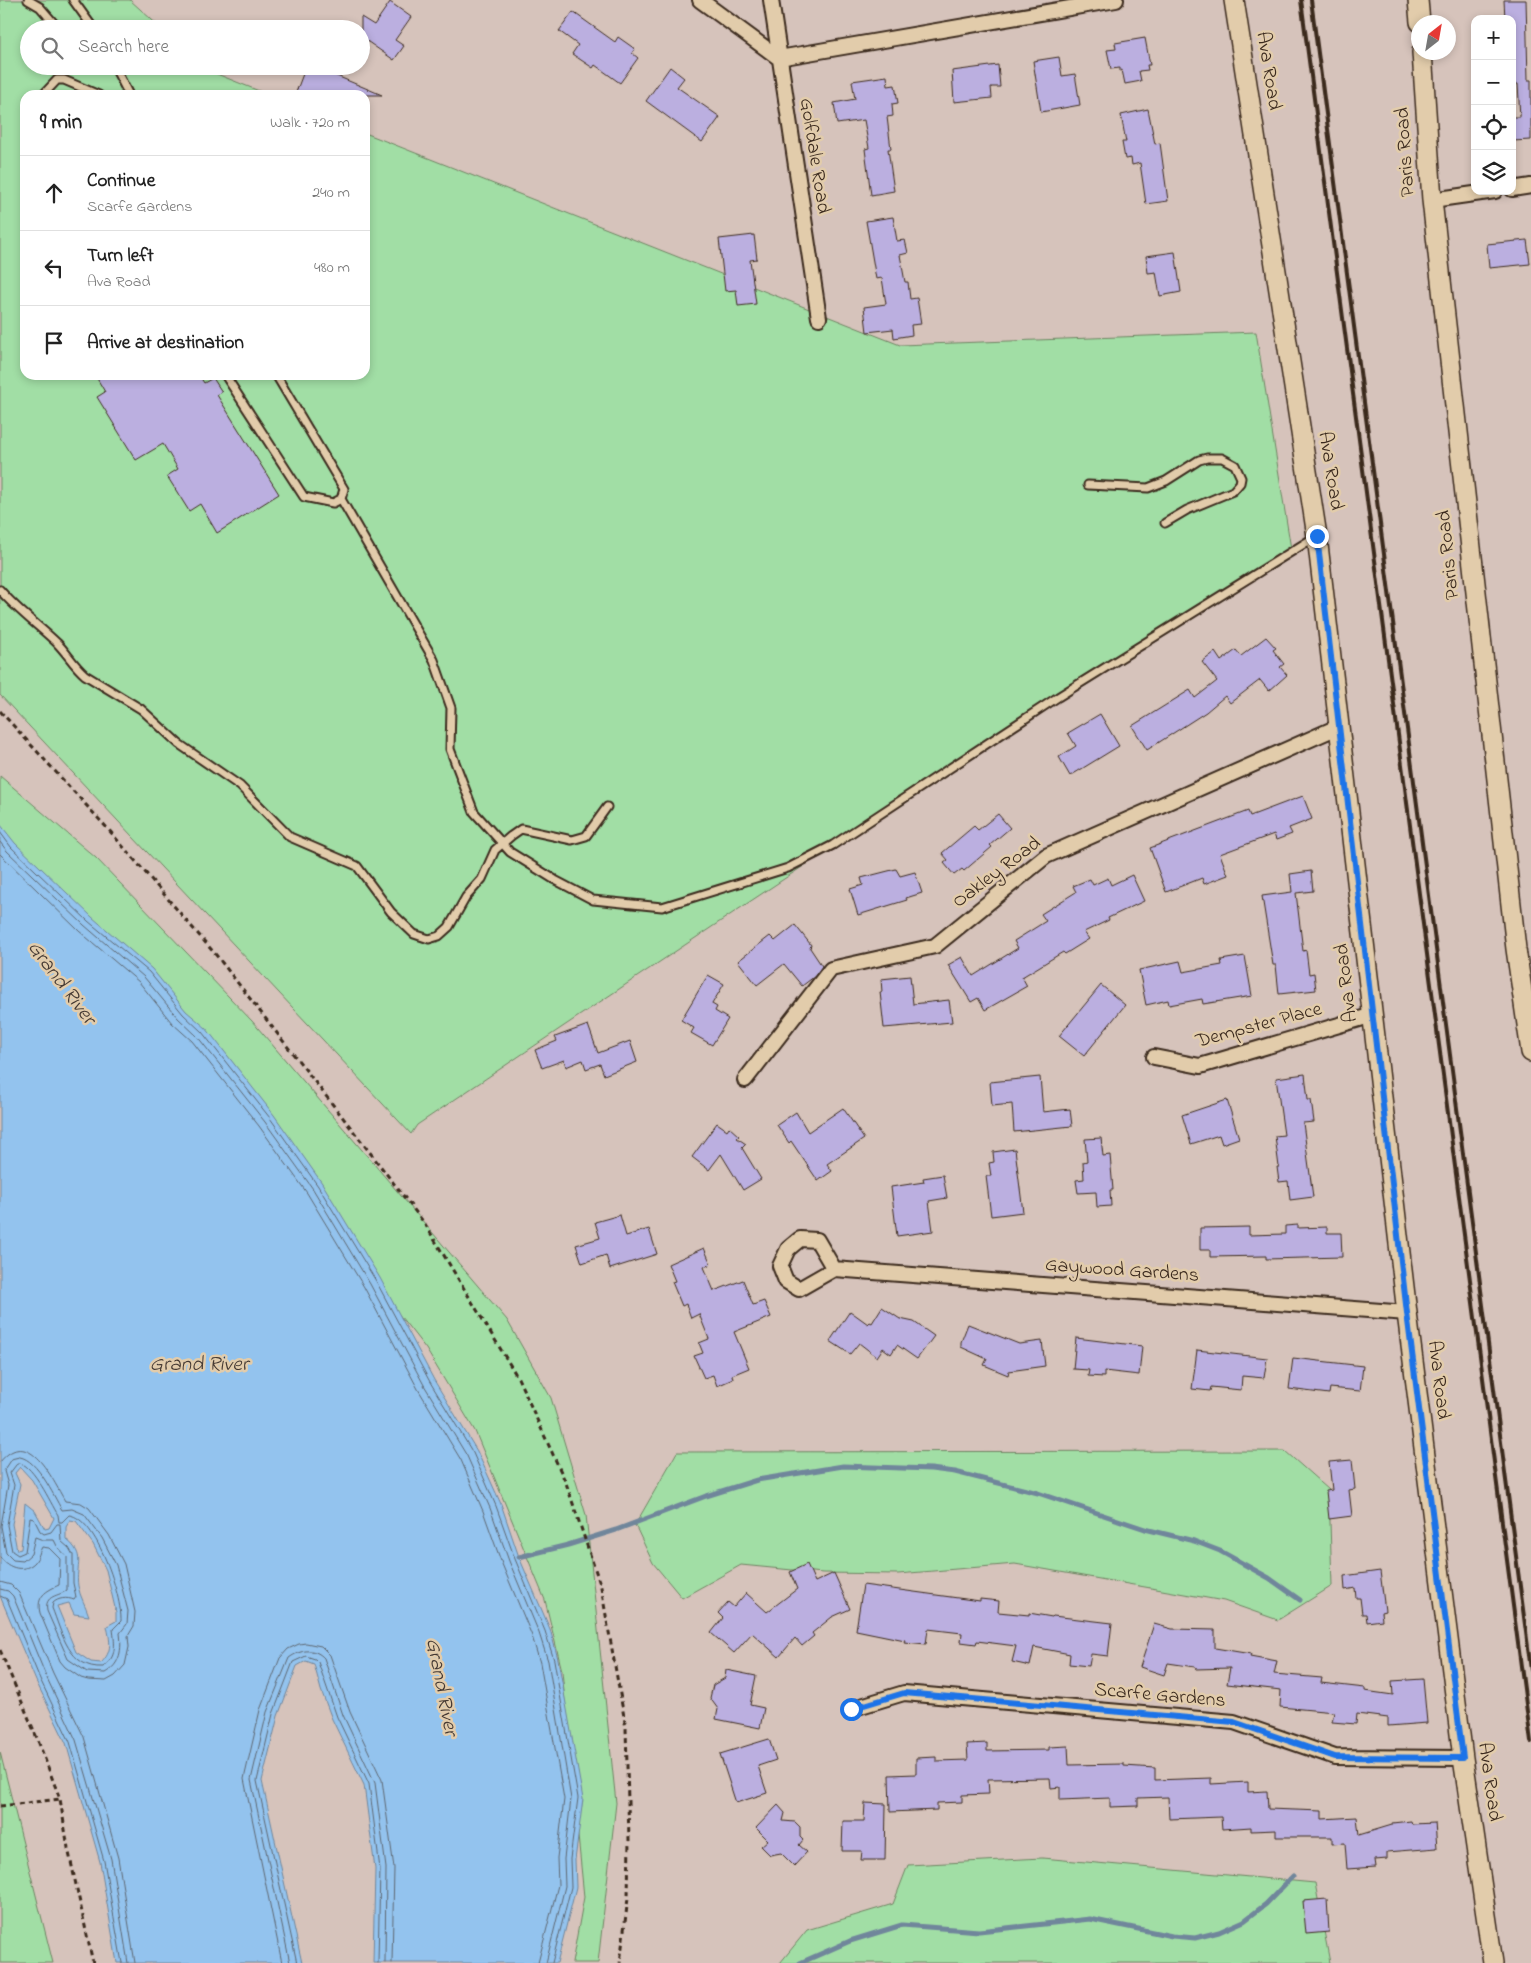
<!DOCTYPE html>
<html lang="en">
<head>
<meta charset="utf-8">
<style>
	:root { --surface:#fff; --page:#f6f6f6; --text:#222; --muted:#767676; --line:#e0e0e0 }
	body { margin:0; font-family:"Indie Flower",sans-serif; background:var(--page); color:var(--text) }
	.controls { position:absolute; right:15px; top:15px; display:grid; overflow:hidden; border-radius:10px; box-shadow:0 2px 8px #0003 }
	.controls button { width:45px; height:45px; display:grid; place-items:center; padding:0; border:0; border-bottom:1px solid var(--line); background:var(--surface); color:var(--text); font:25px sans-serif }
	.compass { position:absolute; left:1411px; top:15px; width:45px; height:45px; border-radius:50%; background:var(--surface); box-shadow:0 2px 8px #0003; rotate:31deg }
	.stop { position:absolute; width:15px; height:15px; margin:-11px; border:4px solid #1a73e8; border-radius:50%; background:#fff }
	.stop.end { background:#1a73e8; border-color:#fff; box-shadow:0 1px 5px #0008 }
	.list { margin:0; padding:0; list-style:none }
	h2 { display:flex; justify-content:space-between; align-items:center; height:65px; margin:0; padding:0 20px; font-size:21px }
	h2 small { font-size:16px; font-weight:400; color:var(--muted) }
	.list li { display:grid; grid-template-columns:32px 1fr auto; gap:15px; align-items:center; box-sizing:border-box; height:75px; padding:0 20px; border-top:1px solid var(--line) }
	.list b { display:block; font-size:19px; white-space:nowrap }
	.list p { margin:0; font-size:16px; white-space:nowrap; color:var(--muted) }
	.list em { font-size:16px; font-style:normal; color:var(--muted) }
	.icon { flex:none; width:28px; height:28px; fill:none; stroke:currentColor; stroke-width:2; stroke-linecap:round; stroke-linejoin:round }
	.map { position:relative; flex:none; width:1531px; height:1963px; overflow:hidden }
	.search { position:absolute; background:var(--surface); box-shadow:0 2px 8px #0003; left:20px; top:20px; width:350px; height:55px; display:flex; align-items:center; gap:12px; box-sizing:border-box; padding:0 18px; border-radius:28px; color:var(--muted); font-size:19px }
	.panel { position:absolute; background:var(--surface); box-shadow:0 2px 8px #0003; left:20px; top:90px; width:350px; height:290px; border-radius:15px }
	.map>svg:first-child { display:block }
	.green { fill:#a1dea5; stroke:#6e8462 }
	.water { fill:#93c3ee; stroke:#70869b; fill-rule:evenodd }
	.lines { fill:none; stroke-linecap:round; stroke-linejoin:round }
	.shore { stroke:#5e6771; stroke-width:1 }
	.stream { stroke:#70869b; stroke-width:5 }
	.building { fill:#bbafe0; stroke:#3b2a1e }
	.lane-casing { stroke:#3b2a1e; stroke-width:11 }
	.street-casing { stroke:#3b2a1e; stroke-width:18 }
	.secondary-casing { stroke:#3b2a1e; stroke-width:22 }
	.path { stroke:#3b2a1e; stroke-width:3; stroke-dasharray:5 4; stroke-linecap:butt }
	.lane { stroke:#e2ccab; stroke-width:7 }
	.street { stroke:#e2ccab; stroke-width:14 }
	.secondary { stroke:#e2ccab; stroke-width:19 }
	.rail { stroke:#3b2a1e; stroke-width:4 }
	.route { stroke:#1a73e8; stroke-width:6 }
	.labels { text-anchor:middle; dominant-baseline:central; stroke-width:5; stroke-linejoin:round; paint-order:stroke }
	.street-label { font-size:20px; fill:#3b2a1e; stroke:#e2ccab }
	.water-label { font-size:21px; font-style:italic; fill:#443933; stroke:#e2ccab }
</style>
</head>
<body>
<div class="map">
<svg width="1531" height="1963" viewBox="0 0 1531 1963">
	<rect width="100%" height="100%" fill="#d6c3bb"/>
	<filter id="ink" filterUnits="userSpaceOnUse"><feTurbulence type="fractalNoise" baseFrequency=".02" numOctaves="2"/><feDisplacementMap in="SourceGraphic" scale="10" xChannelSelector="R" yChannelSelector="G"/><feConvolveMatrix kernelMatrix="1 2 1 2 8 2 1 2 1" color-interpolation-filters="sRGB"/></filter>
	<g filter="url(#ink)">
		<path class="green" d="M0,0H130L162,29H29V66H202L207,70L269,95H25V375H365V133L900,345L1256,332L1291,549C996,736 706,930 417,1125L411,1134L0,695Z
			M0,776L96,858L252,1021L507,1320L551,1398L586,1515L616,1803L598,1963H572L584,1897L562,1671L545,1600L475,1431L426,1349L257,1133L0,831Z
			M1285,1451L1329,1490L1332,1586L1278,1620L1224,1601L1015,1564L898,1574L823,1573L741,1565L682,1598L653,1563L635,1525L677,1452Z
			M0,1752L53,1963H0Z
			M1042,1858L1315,1883L1330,1963H780L807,1930L893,1904L908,1865Z"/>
		<path class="water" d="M0,824L15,843L92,917L152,969L186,1011L206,1028L274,1115L322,1183L380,1278L434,1380L477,1451L501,1504L519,1557L550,1629L558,1659L583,1799L575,1860L576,1887L557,1963H373L375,1869L364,1785L332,1719L321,1690L314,1664L306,1661L297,1666L278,1716L262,1781L302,1963H117L100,1862L66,1743L36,1681L0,1596ZM20,1467L32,1480L54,1518L49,1528L45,1529L35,1511L25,1503L21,1549L17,1550L12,1524L20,1484L15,1473ZM70,1520L76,1521L93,1544L106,1570L116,1612V1621L107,1626C110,1641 113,1651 101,1663L91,1662L76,1652L57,1606L69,1603L74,1614L89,1616C86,1606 80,1597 78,1586C75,1565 87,1556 66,1539V1527Z"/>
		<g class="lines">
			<path class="shore" d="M0,832L11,847L88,921L149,972L183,1014L202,1032L270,1118L318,1186L376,1281L430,1382L473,1453L496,1506L515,1559L545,1631L554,1660L578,1798L570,1859L571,1887L552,1963
				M0,842L7,851L84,925L144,977L178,1018L197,1036L265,1122L313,1189L370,1284L424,1385L467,1456L490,1508L509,1561L539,1633L548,1661L571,1799L564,1859L565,1886L546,1963
				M0,854L79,931L139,982L172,1023L192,1041L259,1126L307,1193L364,1287L418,1389L461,1460L483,1511L502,1564L532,1636L540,1663L564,1799L557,1858L558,1885L538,1963
				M20,1457C38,1460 53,1495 62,1510L72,1509L84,1514L102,1538L116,1565L128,1611L127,1624L120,1633C122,1649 121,1664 105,1673L87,1672L68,1659L47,1611C44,1594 59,1597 67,1590V1557L57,1546L54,1540H43L35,1537L31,1554L23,1561L13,1560L6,1553L1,1526L8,1485L4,1471L12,1459Z
				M0,1462C29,1425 52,1479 65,1501L81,1503L89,1508L109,1535L124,1564L135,1612L134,1626L128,1636L129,1647L125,1665L115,1676L106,1681L88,1680L81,1678L65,1667L60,1661L40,1613C36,1596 46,1591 59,1585L60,1559L49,1548L42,1547C39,1552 39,1557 35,1562C25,1573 8,1569 0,1557
				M20,1463C34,1466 50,1502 58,1515L59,1522H62L69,1515C97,1518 122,1597 121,1621L113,1629C115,1645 117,1657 103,1667C69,1669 62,1633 52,1608L53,1603C58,1598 67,1597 74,1600L76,1597L73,1583V1555L69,1548L61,1541L60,1524H57L51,1532L44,1534L40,1531L34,1519L30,1518L25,1552L18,1555L12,1551L7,1525L14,1485L10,1473L16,1465Z
				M0,1582L11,1585L19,1593L53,1673L84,1737L118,1858L135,1963
				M0,1589L8,1591L13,1596L46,1676L76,1740L111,1859L128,1963
				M0,1596L7,1599L40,1679L70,1742L104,1861L122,1963
				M282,1963L244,1779L260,1710L280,1658L288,1649L299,1644L306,1643L321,1646L330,1655L350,1712L382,1780L394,1868L392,1963
				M290,1963L251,1780L267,1712L289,1658C300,1650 314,1647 324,1658L343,1715L375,1783L386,1868L385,1963
				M297,1963L257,1781L273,1714L293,1662L306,1656L315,1659L318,1662L337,1717L369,1784L380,1869L378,1963"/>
			<path class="stream" d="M519,1557L568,1545L616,1530L706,1496L757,1480L843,1466L931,1469L955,1472L1038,1493L1145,1529L1194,1541L1220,1551L1269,1578L1300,1600
				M800,1963L850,1941L902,1925L979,1931L1090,1919L1172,1936L1195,1938L1219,1932L1244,1921L1266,1904L1293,1876"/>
		</g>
		<path class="building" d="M1504,0H1526L1528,80H1531V140L1512,141V117H1520L1518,84H1512V19H1505Z
			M390,2L411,17L395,40L404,46L394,60L361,37V17L374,25Z
			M573,12L615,42L618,37L635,49L632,53L638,58L620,83L595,65L593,68L572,54L578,45L559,31Z
			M1145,38L1150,65H1147L1148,70L1139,71L1141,81L1125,84L1122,70L1120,71V68L1111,69L1107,50L1116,49L1115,43Z
			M1059,57L1062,76L1075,74L1080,105L1041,112L1033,61Z
			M998,65L1000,87H991L992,98L954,102L952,71Z
			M306,66H313L382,95H295Z
			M670,67L684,78L677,87L720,117L702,142L646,101Z
			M887,76L888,86L895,85L898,103L892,104L893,116L887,117L891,149H888L894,191L871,195L865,149L869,148L864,120L837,124L834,103L855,99L852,81Z
			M1148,109L1155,144L1160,143L1168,201L1146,204L1140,163L1132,165L1131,158L1125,159L1122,142H1126L1121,115Z
			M893,217L897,241L905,240L908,253L900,255L905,282H908L910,299L917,298L921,324L911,325L912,335L894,338L893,329L867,332L864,307L886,304L882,278L876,279L866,221Z
			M754,235L757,259L750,260L756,304L738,306L736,290L725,291L719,239Z
			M1527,240L1530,264L1489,268L1487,244Z
			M1175,252L1181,292L1160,296L1156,272L1148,273L1146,256Z
			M95,375H199L204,383L213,378L222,392L217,395L279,494L217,533L200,504L189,511L167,476L178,469L163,444L136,460L97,397L105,392Z
			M1266,637L1276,648L1273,650L1284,664L1280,667L1287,675L1269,691L1260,680L1230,703L1225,696L1206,712L1147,750L1132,726L1190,690L1195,698L1217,681L1202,662L1215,652L1221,661L1236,650L1241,656Z
			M1100,714L1119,746L1070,776L1059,757L1076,746L1068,733Z
			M1303,796L1312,819L1289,828L1292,834L1276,840L1274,834L1220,854L1228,875L1204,884L1202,878L1166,892L1150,848L1248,811L1250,816Z
			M998,814L1010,828L990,845L992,847L964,871L962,869L954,875L944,863L948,860L942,853L974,826L978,830Z
			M896,869L900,876L915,872L922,893L906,898L907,900L858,915L850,889L863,885L861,878Z
			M1311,871L1313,891L1296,893L1303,951L1306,950L1309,974L1314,973L1316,990L1279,994L1276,965H1273L1262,896L1292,892L1290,874Z
			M1132,875L1144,901L1108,918L1109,920L1084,932L1089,939L1065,954L1063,952L1022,977L1027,986L985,1010L978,998L971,1002L948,965L962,957L973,976L1018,948L1014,941L1046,921L1041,914L1076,892L1073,886L1090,879L1093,885L1108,878L1111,885Z
			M795,925L811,945L810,948L822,966L815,976L802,986L784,964L757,985L738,961L770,936L775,941Z
			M1245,956L1252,996L1203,1004L1202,999L1169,1005L1168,1000L1146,1005L1139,970L1180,961L1183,972L1222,965L1221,960Z
			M708,975L724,984L712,1004L717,1007L715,1011L728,1019L712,1045L691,1033L694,1028L681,1020Z
			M910,976L913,1004L949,1000L952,1022L884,1028L880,992H882L881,979Z
			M1101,985L1125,1005L1084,1056L1059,1036Z
			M588,1025L598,1053L630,1041L637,1062L604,1075L600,1064L586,1069L583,1060L566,1067L564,1060L542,1068L535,1050L557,1041L555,1037Z
			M1305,1074L1308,1100H1311L1314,1122L1303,1123L1313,1197L1290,1200L1288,1181L1279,1182L1277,1167H1279L1275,1136L1284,1135L1276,1078Z
			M1040,1077L1043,1112L1070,1109L1072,1126L1014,1132L1012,1104L992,1106L990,1082Z
			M1227,1100L1239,1138L1222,1144L1219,1135L1191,1144L1182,1115Z
			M843,1108L864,1139L827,1164L832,1171L818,1181L791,1141L789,1143L777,1125L796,1112L808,1132Z
			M717,1123L727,1130L729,1127L739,1136L737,1138L746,1144L742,1148L761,1179L743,1190L721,1154L709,1170L692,1157Z
			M1101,1138L1103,1156L1110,1155L1113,1190H1110L1111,1206L1097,1207L1096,1192L1078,1193L1076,1180L1084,1179L1083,1162L1087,1161L1085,1139Z
			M1015,1149L1023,1212L991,1216L986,1176H991L989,1163L994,1162L993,1152Z
			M943,1175L947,1198L929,1201L933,1231L897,1236L891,1187L924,1182L923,1178Z
			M620,1215L626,1236L649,1229L657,1254L610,1269L606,1255L582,1263L576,1245L600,1238L595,1222Z
			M1298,1225V1228L1327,1227V1233H1341L1342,1257L1266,1259V1256L1210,1257V1250H1200V1228L1249,1227V1235L1285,1234V1226Z
			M704,1248L711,1264L704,1267L714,1291L743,1280L753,1305L764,1301L771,1317L734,1332L749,1368L732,1375L733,1379L717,1386L713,1375L704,1378L694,1356L703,1353L699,1343L709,1339L699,1314L691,1318L686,1304L682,1306L672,1282L675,1281L668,1264Z
			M882,1307L900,1319L914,1322L934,1336L917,1359L897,1345L891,1354L883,1348L877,1357L859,1343L850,1354L830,1341L850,1311L868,1324L870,1322L872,1323Z
			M968,1324L1019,1344L1042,1341L1045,1366L1009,1371L1008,1375L984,1365L987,1359L961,1347V1342Z
			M1076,1338L1142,1346L1139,1375L1104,1371V1377L1088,1376L1089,1370L1073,1369Z
			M1197,1350L1267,1358L1264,1378L1242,1376L1241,1390L1211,1387L1210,1391L1192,1389Z
			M1293,1358L1363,1366L1360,1391L1330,1388L1329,1394L1289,1389Z
			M1352,1460L1355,1489L1349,1490L1352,1516L1329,1519L1326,1491L1332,1490L1329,1462Z
			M807,1564L815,1582L834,1573L850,1609L832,1617L812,1633L814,1636L802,1646L795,1638L779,1657L752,1633L734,1653L711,1633L723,1618L718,1613L728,1602L734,1607L746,1593L767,1612L797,1589L790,1572Z
			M1380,1571L1385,1611L1381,1612L1382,1620L1367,1622L1366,1614H1362L1360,1598H1356L1355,1588L1345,1590L1344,1576Z
			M863,1585L980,1601V1599L999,1601L998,1612L1029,1615V1613L1052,1617L1053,1616L1112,1623L1108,1656L1091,1654L1089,1666L1069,1664L1070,1654L1034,1647L1030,1666L1012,1662L1016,1646L977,1641L976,1644L961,1642L962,1633L928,1629L926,1644L904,1642L905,1640L856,1630Z
			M1154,1624L1172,1629L1215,1630V1648L1251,1654L1250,1656L1277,1661L1274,1674L1322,1678L1321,1683L1365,1688V1691L1393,1695L1392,1681L1423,1679L1427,1723L1388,1726V1718L1357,1714L1356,1724L1332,1722L1334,1712L1280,1707L1281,1690L1227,1684L1230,1668L1196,1669L1195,1667L1168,1663L1164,1675L1140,1667Z
			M726,1670L756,1676L750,1705L764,1708L760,1728L716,1719L718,1709L710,1698L713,1685L725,1678Z
			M769,1739L776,1760L758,1766L767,1793L736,1803L720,1754Z
			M987,1743V1751L1049,1750V1747L1068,1746L1069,1765L1124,1764V1766L1155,1768V1780L1211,1778V1784L1248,1782V1792L1267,1791L1268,1809L1322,1811V1819L1357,1817L1359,1835L1392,1825V1823L1411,1821L1412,1824L1435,1823L1437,1848L1387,1852V1859L1375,1860L1376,1867L1347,1869L1345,1843L1332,1844V1837H1276V1830L1251,1831V1827L1222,1829L1221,1817L1169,1819L1168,1797L1138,1798V1806L1110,1807V1798L1060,1800V1787L1051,1788L1050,1778L988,1779L989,1794L962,1795V1802L937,1803V1810L890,1812L889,1775L916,1774V1758L936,1757V1761L968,1760L967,1744Z
			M865,1803L886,1804L885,1860H861L862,1851H842L843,1821H864Z
			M778,1805L785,1813L783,1821L795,1822L800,1827V1837L803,1840L799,1845L807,1852L794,1866L781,1853L770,1855L761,1846L768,1840L756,1828Z
			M1327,1899L1329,1932L1306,1934L1303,1901Z"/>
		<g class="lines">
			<g class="lane-casing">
				<path id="lane" d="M28,0L40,7L59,29
					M73,0L94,29
					M114,66L129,95
					M43,95L57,80H64L99,95
					M225,375L304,497L333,503L341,499
					M276,375L344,489L341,499L434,660L451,708L450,749L474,812L510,852L555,880L593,900L662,907L788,868L833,845L1058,697L1315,537
					M1088,485L1148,488L1166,481L1199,460L1207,458H1222L1235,465L1241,478L1240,483L1233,491L1187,510L1165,523
					M0,590C17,610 38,625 57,643C67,653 74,666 85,675L141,709L179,744L240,786L290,837L357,866L391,912L414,934L429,939L439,936L449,927L466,897L482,879L495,850L511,836L521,829L572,840L586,836L607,807"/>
			</g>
			<g class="street-casing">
				<path id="street" d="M700,0L779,58L1116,0
					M771,0L819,318
					M1512,189L1531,186
					M1432,200L1495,191
					M1154,1057L1200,1066L1373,1015
					M745,1080L831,969L935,946L1046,856L1340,726
					M834,1269L817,1240L800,1239L788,1249L780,1266L786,1281L799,1289L834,1269L1407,1313
					M851,1709L904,1693L1234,1722L1335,1757L1463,1758"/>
			</g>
			<g class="secondary-casing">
				<path id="secondary" d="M1234,0L1317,536L1407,1313L1463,1758L1493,1963
					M1418,0L1420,22
					M1422,52L1432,200L1516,949L1531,1052"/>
			</g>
			<path class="path" d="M0,711L108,829L216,955L358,1137L425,1224L518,1378L566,1483L601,1587L626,1728L629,1840L628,1898L620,1963
				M0,1650L37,1738L60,1799L68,1848L93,1963
				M0,1806L60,1799"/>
			<use href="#lane" class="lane"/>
			<use href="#street" class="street"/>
			<use href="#secondary" class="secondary"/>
			<path class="rail" d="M1301,0L1531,1742
				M1311,0L1531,1670"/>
		</g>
	</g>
	<g class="lines" filter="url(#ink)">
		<path class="route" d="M851,1709L904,1693L1234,1722L1335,1757L1463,1758L1407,1313L1317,536"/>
	</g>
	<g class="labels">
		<g class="street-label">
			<text transform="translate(1268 71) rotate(81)">Ava Road</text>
			<text transform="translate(1406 152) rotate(-94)">Paris Road</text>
			<text transform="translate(814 156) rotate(81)">Golfdale Road</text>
			<text transform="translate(1330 471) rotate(81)">Ava Road</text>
			<text transform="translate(1449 555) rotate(-96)">Paris Road</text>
			<text transform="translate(997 873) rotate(-37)">Oakley Road</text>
			<text transform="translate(1347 983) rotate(-97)">Ava Road</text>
			<text transform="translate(1259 1026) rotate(-15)">Dempster Place</text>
			<text transform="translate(1122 1271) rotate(4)">Gaywood Gardens</text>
			<text transform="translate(1438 1380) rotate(83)">Ava Road</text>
			<text transform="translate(1160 1696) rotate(5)">Scarfe Gardens</text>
			<text transform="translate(1489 1782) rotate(82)">Ava Road</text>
		</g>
		<g class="water-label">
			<text transform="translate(61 983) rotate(53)">Grand River</text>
			<text x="199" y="1365">Grand River</text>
			<text transform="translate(441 1687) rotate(79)">Grand River</text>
		</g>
	</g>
</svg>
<div class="controls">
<button>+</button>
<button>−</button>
<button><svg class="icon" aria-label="locate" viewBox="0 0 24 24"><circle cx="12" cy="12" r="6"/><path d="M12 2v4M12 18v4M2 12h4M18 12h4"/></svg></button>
<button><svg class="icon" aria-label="layers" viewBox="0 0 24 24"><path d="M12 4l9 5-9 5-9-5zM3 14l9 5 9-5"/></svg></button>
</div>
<svg class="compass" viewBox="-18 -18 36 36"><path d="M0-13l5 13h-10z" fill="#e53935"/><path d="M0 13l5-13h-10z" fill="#767676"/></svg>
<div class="stop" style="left:851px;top:1709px"></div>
<div class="stop end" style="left:1317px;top:536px"></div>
<div class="search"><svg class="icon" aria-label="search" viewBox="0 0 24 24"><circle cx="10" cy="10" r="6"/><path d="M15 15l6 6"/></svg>Search here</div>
<section class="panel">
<h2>9 min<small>Walk · 720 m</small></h2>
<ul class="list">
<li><svg class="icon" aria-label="ahead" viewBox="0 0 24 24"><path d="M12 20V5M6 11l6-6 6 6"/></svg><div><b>Continue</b><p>Scarfe Gardens</p></div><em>240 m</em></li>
<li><svg class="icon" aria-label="left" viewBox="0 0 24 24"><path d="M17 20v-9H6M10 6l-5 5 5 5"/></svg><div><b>Turn left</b><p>Ava Road</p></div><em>480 m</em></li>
<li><svg class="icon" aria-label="arrive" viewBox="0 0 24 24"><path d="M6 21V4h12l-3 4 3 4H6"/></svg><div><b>Arrive at destination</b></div></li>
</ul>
</section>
</div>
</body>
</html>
